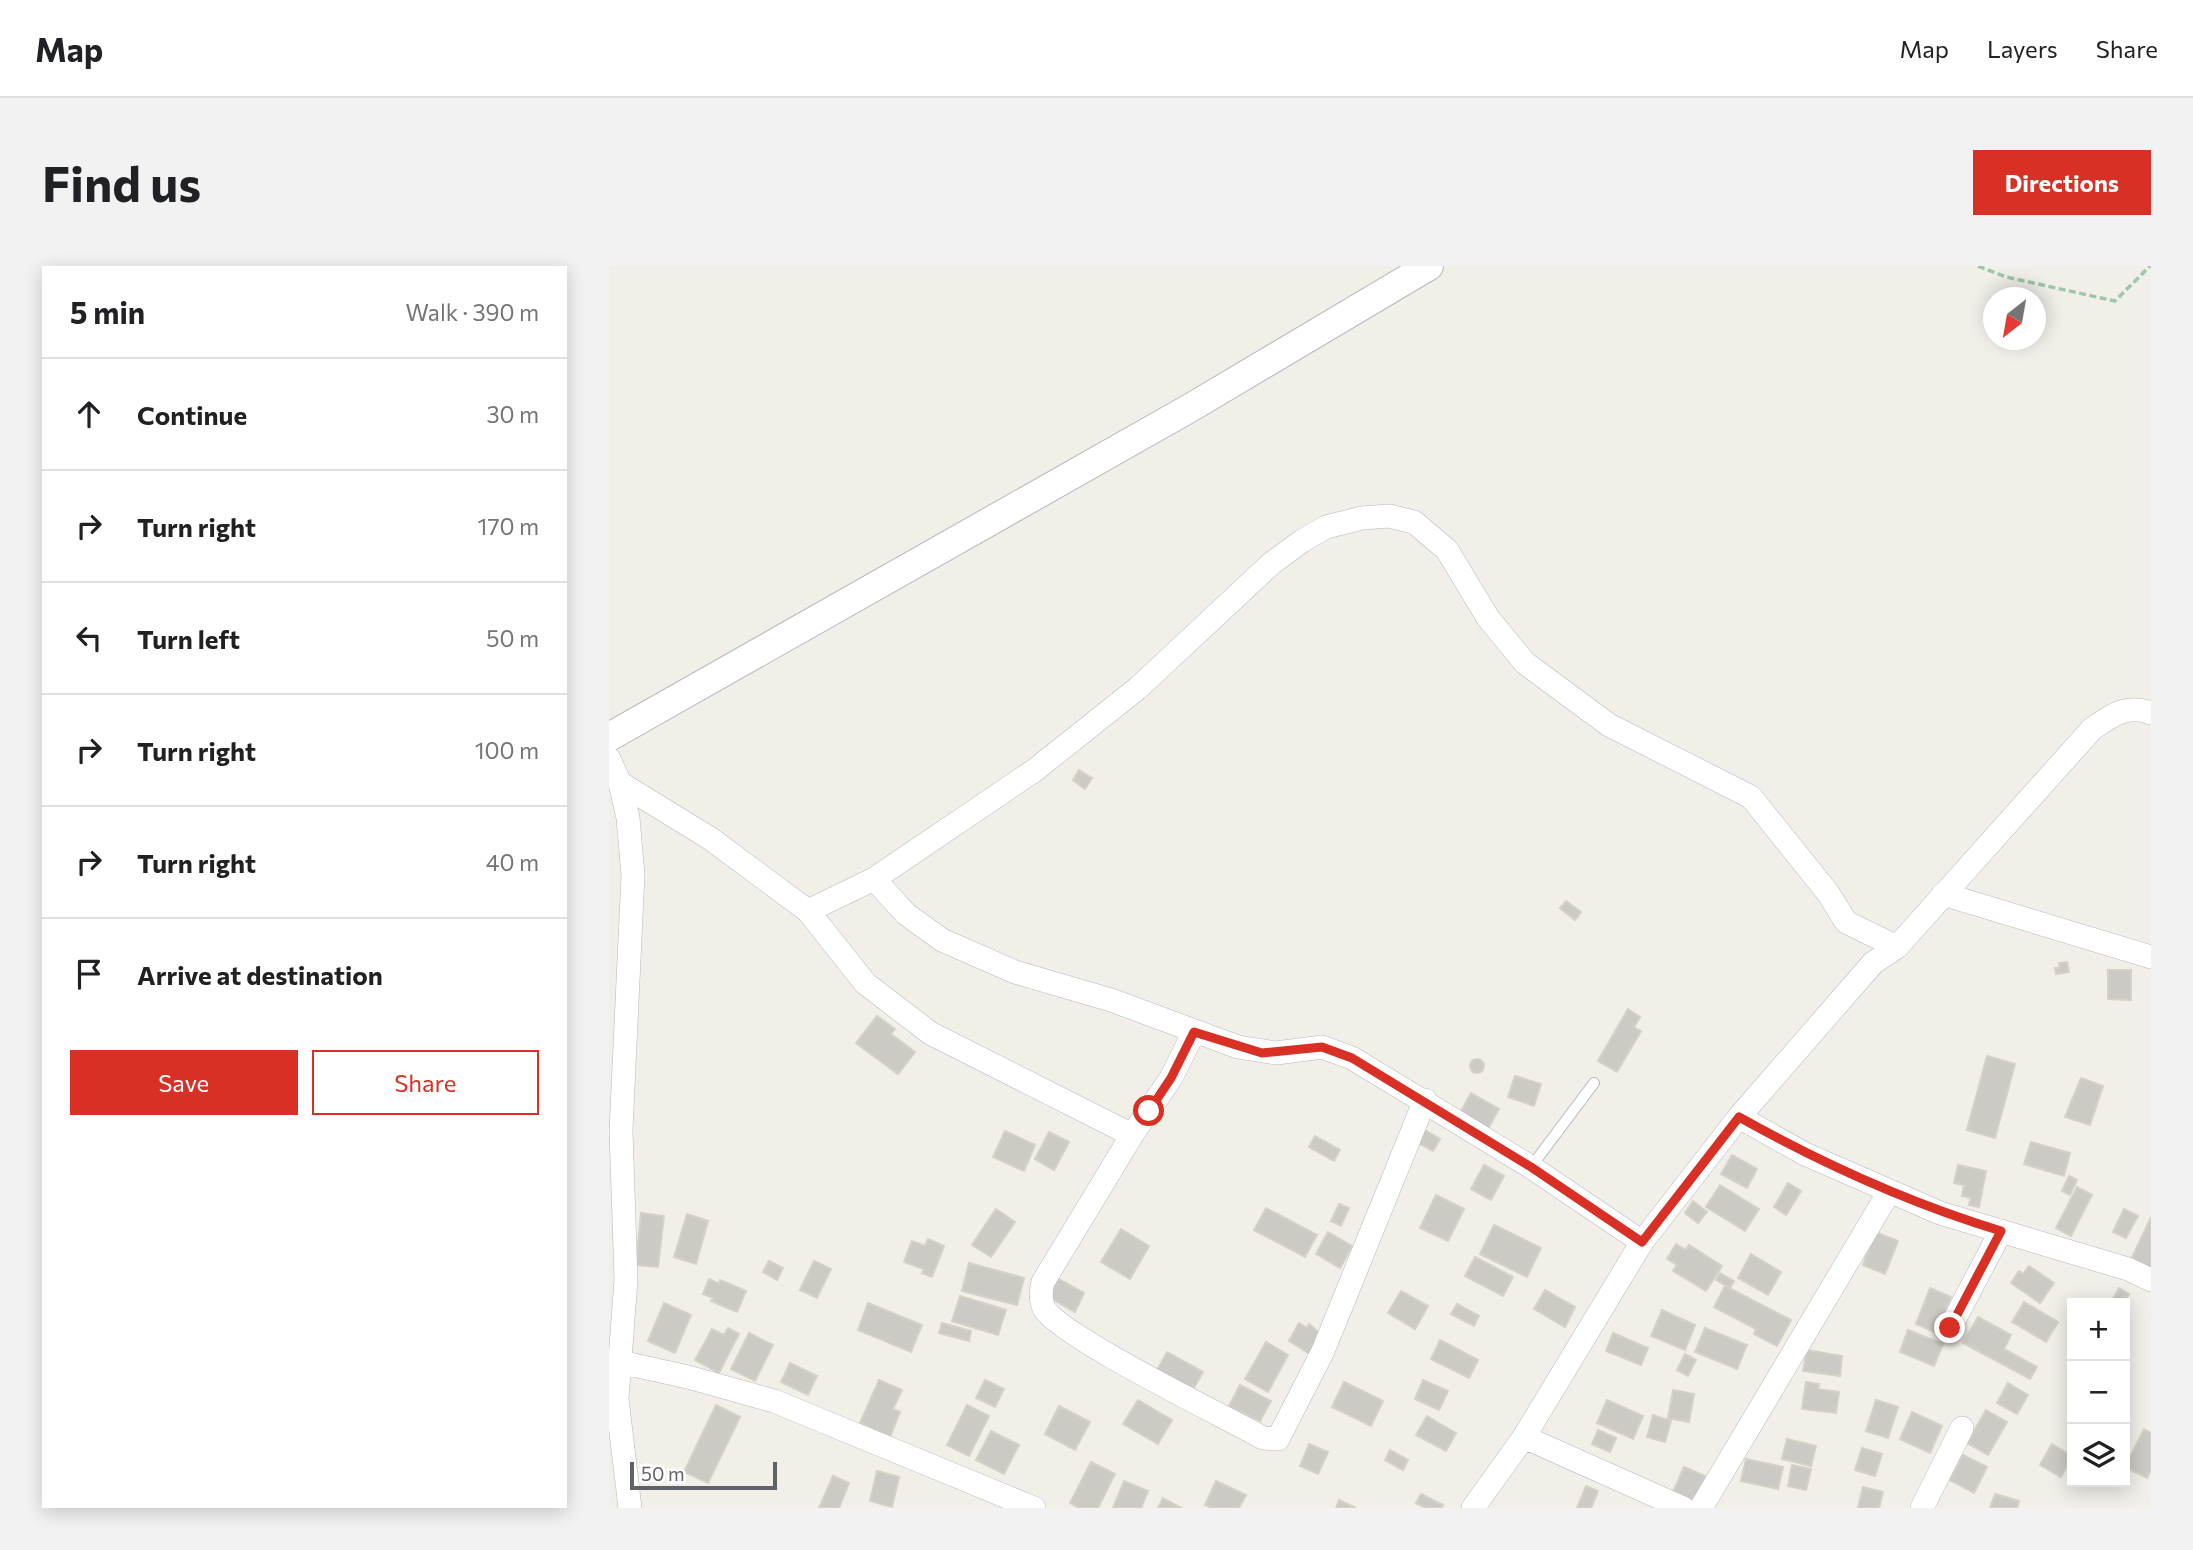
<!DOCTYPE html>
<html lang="en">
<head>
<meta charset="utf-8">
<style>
	:root { --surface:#fff; --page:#f2f2f2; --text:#202124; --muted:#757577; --line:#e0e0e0; --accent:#d93025 }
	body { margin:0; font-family:Commissioner,sans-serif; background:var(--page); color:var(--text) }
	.controls { position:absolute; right:21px; bottom:21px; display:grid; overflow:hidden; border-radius:0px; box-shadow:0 4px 18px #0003 }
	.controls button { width:63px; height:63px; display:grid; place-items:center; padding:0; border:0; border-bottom:2px solid var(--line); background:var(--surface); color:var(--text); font:35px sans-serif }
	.compass { position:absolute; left:1374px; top:21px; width:63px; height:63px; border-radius:50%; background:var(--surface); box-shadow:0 4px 18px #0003; rotate:211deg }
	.scale { position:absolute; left:21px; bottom:18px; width:147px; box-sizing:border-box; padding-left:7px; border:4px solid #5f6368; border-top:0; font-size:19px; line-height:24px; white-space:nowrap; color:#5f6368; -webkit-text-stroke:5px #fff; paint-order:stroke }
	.stop { position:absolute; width:21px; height:21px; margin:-16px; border:5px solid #d93025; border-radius:50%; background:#fff }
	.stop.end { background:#d93025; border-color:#fff; box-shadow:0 2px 7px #0008 }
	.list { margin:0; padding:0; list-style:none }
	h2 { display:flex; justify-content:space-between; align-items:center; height:91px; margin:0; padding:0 28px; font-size:30px }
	h2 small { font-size:23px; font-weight:400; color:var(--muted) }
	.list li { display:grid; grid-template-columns:46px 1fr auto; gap:21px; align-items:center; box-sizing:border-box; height:112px; padding:0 28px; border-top:2px solid var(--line) }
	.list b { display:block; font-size:26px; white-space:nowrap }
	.list em { font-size:23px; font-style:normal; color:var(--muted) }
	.actions { display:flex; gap:14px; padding:21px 28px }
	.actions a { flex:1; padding:16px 0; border:2px solid var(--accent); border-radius:0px; text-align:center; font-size:24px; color:var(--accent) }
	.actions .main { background:var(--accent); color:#fff }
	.icon { flex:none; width:38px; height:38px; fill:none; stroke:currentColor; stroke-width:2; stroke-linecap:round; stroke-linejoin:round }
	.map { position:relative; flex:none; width:1542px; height:1242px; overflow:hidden; border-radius:0px }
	header { display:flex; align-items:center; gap:42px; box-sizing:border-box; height:98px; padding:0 35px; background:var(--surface); border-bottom:2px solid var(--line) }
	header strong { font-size:33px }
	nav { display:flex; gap:38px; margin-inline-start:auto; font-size:24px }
	.intro { display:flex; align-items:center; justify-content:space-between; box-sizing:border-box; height:168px; padding:0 42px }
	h1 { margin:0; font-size:49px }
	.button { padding:18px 32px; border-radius:0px; background:var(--accent); color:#fff; font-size:24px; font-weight:700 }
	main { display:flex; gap:42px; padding:0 42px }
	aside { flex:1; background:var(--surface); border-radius:0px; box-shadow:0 4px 18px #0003 }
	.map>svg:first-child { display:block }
	.building { fill:#cccac5; stroke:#d6d1c6; stroke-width:2 }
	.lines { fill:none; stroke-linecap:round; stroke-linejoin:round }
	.service-casing { stroke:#b5b8bc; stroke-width:12 }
	.minor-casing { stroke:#b5b8bc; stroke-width:24 }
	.tertiary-casing { stroke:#b5b8bc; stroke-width:30 }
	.path { stroke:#9cc7a9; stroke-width:3.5; stroke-dasharray:7 3.5; stroke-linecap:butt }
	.service { stroke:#fff; stroke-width:10 }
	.minor { stroke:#fff; stroke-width:23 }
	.tertiary { stroke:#fff; stroke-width:28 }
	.route { stroke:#d93025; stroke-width:9 }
</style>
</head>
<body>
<header>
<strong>Map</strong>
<nav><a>Map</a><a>Layers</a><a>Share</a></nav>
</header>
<div class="intro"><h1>Find us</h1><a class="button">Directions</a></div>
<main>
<aside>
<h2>5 min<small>Walk · 390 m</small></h2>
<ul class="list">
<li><svg class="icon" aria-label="ahead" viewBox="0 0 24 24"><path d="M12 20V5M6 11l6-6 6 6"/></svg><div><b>Continue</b></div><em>30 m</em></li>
<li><svg class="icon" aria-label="right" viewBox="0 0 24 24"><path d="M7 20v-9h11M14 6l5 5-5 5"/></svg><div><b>Turn right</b></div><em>170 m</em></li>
<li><svg class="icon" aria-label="left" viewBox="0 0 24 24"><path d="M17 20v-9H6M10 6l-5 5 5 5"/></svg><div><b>Turn left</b></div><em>50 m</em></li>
<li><svg class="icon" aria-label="right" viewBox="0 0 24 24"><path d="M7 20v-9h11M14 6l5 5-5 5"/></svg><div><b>Turn right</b></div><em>100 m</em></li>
<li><svg class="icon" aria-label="right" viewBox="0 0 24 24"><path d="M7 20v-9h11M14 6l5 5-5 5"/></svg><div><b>Turn right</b></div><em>40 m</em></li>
<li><svg class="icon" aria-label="arrive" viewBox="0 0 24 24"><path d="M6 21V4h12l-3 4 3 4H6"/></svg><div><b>Arrive at destination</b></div></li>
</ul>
<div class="actions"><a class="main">Save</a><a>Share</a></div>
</aside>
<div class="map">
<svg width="1542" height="1242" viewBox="0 0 1542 1242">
	<rect width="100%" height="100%" fill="#f1efe8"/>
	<path class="building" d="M470,504L483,512L476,523L464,514Z
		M957,635L972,646L966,654L951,642Z
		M1458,696L1460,706L1447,708L1446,702H1451L1450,697Z
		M1499,704H1522V734L1499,733Z
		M1019,743L1031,751L1025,761L1032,765L1008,806L989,795Z
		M268,750L286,763L282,768L306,786L289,808L247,777Z
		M1378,790L1406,798L1386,872L1358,864Z
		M861 800a7 7 0 1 1 14 0a7 7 0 1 1-14 0Z
		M906,810L932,818L925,840L899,831Z
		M1472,812L1494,820L1481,859L1456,851Z
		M862,827L890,843L879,863L851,847Z
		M809,860L831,873L824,885L802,873Z
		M396,865L426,879L415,905L384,891Z
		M440,866L460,876L445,904L426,893Z
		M706,870L731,884L725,895L700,881Z
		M1422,876L1461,887L1455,910L1415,898Z
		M1123,889L1148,903L1138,922L1112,908Z
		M875,899L895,910L882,934L862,923Z
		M1349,899L1377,905L1370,941L1360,939L1362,932L1353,930L1355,919L1345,917Z
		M1460,910L1468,914L1461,929L1453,925Z
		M1179,917L1192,925L1177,949L1165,941Z
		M1111,919L1150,943L1136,965L1097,941Z
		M1468,921L1483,929L1462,970L1447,962Z
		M827,929L855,943L839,975L811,962Z
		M1084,935L1098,946L1089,957L1076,947Z
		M730,938L740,942L732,960L722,955Z
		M657,942L708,969L696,991L645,964Z
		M387,943L406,956L382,991L363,979Z
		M1515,943L1529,950L1517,972L1504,966Z
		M32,947L55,950L49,1001L27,999Z
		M78,948L99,955L87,998L65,991Z
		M1542,951V1006L1521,996Z
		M885,959L932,982L918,1011L871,988Z
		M512,963L540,980L521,1013L492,996Z
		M719,966L743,980L731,1002L707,988Z
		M1266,966L1289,975L1276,1008L1254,999Z
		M319,973L335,980L323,1011L313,1007L315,1003L295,996L303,975L316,980Z
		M1067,978L1077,984L1080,979L1113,1000L1097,1025L1064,1005L1068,999L1058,993Z
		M1142,988L1172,1006L1159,1029L1129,1012Z
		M866,991L904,1011L894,1030L856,1010Z
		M160,995L174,1002L168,1014L154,1006Z
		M205,995L222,1003L208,1032L191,1024Z
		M360,997L415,1012L408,1039L353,1025Z
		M1420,1000L1445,1017L1431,1037L1402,1017L1410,1005L1414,1008Z
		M1111,1007L1125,1015L1121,1022L1107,1014Z
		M448,1012L475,1027L466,1046L438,1030Z
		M100,1013L110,1018L111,1014L137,1025L128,1046L102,1035L104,1032L94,1028Z
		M1116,1020L1182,1054L1168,1080L1145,1068L1147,1063L1105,1041Z
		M1321,1022L1342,1031L1328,1067L1307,1058Z
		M1510,1022L1520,1028L1515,1037H1502Z
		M936,1024L966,1041L956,1061L925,1043Z
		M792,1025L819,1040L806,1063L779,1047Z
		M351,1030L397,1044L389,1069L343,1055Z
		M1415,1036L1449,1056L1437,1076L1403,1056Z
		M55,1037L82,1049L66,1087L39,1075Z
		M259,1037L313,1059L302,1086L249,1064Z
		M848,1038L870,1050L865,1060L842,1048Z
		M1053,1044L1086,1059L1076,1084L1042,1070Z
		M1369,1051L1402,1069L1395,1083L1428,1101L1421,1113L1354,1077Z
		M333,1057L362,1065L360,1075L330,1067Z
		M690,1057L698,1062L700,1058L717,1072L706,1091L680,1075Z
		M119,1062L130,1068L110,1107L86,1094L103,1063L115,1069Z
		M1096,1062L1138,1079L1128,1103L1086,1086Z
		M1299,1064L1334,1078L1325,1100L1291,1086Z
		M140,1067L164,1079L146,1115L122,1103Z
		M1004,1067L1039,1082L1032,1099L997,1085Z
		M831,1074L869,1094L860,1112L822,1093Z
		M657,1076L679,1089L659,1126L636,1113Z
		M1198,1084L1233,1090L1231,1110L1194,1105Z
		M558,1086L594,1106L582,1127L547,1106Z
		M1076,1088L1087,1094L1079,1110L1068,1104Z
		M181,1097L208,1110L199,1129L172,1116Z
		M270,1114L293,1124L284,1143L291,1146L281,1171L251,1157Z
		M376,1114L395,1123L386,1141L367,1132Z
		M814,1114L839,1125L830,1144L806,1133Z
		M735,1116L774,1135L762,1160L723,1141Z
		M1197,1116L1210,1118L1209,1123L1230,1126L1227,1147L1193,1143Z
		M1399,1117L1419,1129L1408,1148L1388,1137Z
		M631,1119L662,1135L651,1155L620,1140Z
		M1064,1124L1085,1128L1080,1156L1059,1152Z
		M529,1134L563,1154L549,1178L514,1158Z
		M998,1134L1034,1150L1024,1173L988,1157Z
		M1267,1134L1289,1141L1279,1172L1257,1165Z
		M107,1139L131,1151L99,1217L75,1206Z
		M358,1139L380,1150L360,1190L338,1179Z
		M450,1140L481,1156L466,1184L436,1168Z
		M1377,1144L1398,1156L1379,1189L1358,1177Z
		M1303,1146L1333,1160L1321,1187L1291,1173Z
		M1044,1149L1062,1155L1056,1176L1038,1171Z
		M818,1150L847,1167L837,1185L807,1169Z
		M1535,1163L1542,1167V1204L1538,1212L1516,1201Z
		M989,1164L1007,1172L1001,1186L983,1178Z
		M382,1165L410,1179L395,1208L367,1194Z
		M1178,1173L1207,1180L1202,1200L1173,1193Z
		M700,1178L719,1186L709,1208L691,1200Z
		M1443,1178L1463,1190L1452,1211L1431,1199Z
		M1253,1182L1273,1188L1266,1210L1246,1204Z
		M781,1184L799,1194L794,1204L776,1194Z
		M1354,1189L1378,1201L1365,1227L1341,1214Z
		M1137,1193L1174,1201L1169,1223L1132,1215Z
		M482,1196L506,1208L489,1242H470L461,1237Z
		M1183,1199L1202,1203L1197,1224L1179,1220Z
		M1075,1201L1098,1211L1087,1236L1064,1226Z
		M268,1205L290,1211L283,1241L261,1235Z
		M224,1210L240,1217L230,1242H210Z
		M515,1215L539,1225L532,1242H504Z
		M607,1215L637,1229L630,1242H603L596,1239Z
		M977,1220L989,1225L982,1242H968Z
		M1254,1221L1274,1226L1270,1242H1249Z
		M812,1228L834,1239L832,1242H817L807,1237Z
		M1386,1228L1410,1235L1408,1242H1381Z
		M554,1232L572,1242H549Z
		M730,1234L747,1242H727Z"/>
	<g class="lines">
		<g class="service-casing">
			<path id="service" d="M922,901L985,817"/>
		</g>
		<g class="minor-casing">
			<path id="minor" d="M0,493L11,517L19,552L24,609L12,864L17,1014L8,1133L21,1242
				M11,517L102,573L199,645L265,613L426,504L529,422L663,297L693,275L717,261L753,252L780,250L805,256L838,284L879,352L916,397L1000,459L1142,531L1219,627L1237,656L1288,681
				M265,613L297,648L333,674L406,706L502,734L629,781L667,787L713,781L743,792L922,901L1033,976
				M1334,628L1542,691
				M199,645L256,717L321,767L523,869L562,812L585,766
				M1130,851L1196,888L1331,947L1519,1003L1542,1014
				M523,869L434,1016C432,1024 431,1034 435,1042C450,1070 617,1151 654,1172L669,1173L714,1085L816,834
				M1341,1062L1392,965
				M11,1096L79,1111L165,1135L425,1242
				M915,1171L1074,1242
				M864,1242L915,1171L1033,976L1130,851L1264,697L1288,681L1483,463C1503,449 1518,438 1542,447
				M1092,1242L1280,926
				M1313,1242L1353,1162"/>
		</g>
		<g class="tertiary-casing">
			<path id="tertiary" d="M0,471L581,142L820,0"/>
		</g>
		<path class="path" d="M1369,0L1397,11L1506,35L1541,0"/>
		<use href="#service" class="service"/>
		<use href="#minor" class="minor"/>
		<use href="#tertiary" class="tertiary"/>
	</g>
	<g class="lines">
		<path class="route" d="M540,845L562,812L585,766L653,787L713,781L743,792L922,901L1033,976L1130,851C1214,898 1300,937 1392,965L1341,1062"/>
	</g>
</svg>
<div class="controls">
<button>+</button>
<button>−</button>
<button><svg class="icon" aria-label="layers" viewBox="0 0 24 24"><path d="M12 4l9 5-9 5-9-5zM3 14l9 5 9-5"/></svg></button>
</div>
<svg class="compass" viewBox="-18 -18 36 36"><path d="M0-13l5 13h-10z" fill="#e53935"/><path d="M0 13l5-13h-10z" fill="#757577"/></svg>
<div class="scale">50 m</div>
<div class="stop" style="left:540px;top:845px"></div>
<div class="stop end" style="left:1341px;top:1062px"></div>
</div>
</main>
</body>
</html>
